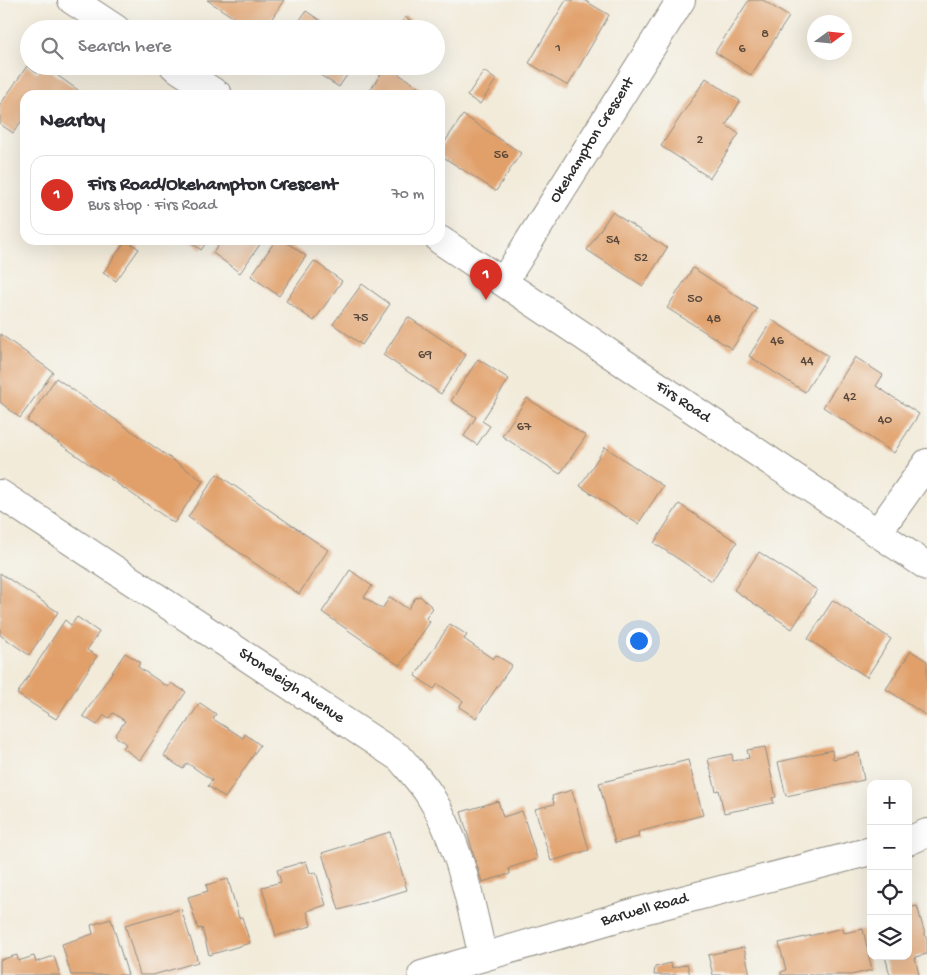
<!DOCTYPE html>
<html lang="en">
<head>
<meta charset="utf-8">
<style>
	:root { --surface:#fff; --page:#f2f2f3; --text:#2b2b33; --muted:#7c7c81; --line:#e1e1e2; --accent:#d93025 }
	body { margin:0; font-family:"Gochi Hand",sans-serif; background:var(--page); color:var(--text) }
	.controls { position:absolute; right:15px; bottom:15px; display:grid; overflow:hidden; border-radius:10px; box-shadow:0 5px 20px #0002 }
	.controls button { width:45px; height:45px; display:grid; place-items:center; padding:0; border:0; border-bottom:1px solid var(--line); background:var(--surface); color:var(--text); font:25px sans-serif }
	.compass { position:absolute; left:807px; top:15px; width:45px; height:45px; border-radius:50%; background:var(--surface); box-shadow:0 5px 20px #0002; rotate:75deg }
	.you { position:absolute; left:638px; top:640px; width:18px; height:18px; margin:-12px; border:4px solid #fff; border-radius:50%; background:#1a73e8; box-shadow:0 0 0 8px #1a73e833 }
	.badge { display:grid; place-items:center; width:32px; height:32px; border-radius:50%; background:var(--accent); color:#fff; font-size:16px; font-weight:700 }
	.pin { position:absolute; translate:-50% -41px; filter:drop-shadow(0 1px 2px #0008) }
	.pin::after { content:''; position:absolute; top:26px; width:18px; height:15px; background:inherit; clip-path:polygon(0 0,100% 0,50% 100%) }
	.list { margin:0; padding:0; list-style:none }
	h2 { display:flex; justify-content:space-between; align-items:center; height:65px; margin:0; padding:0 20px; font-size:21px }
	h2 small { font-size:16px; font-weight:400; color:var(--muted) }
	.list li { display:grid; grid-template-columns:32px 1fr auto; gap:15px; align-items:center; box-sizing:border-box; height:80px; margin:0 10px 10px; padding:0 10px; border:1px solid var(--line); border-radius:15px }
	.list b { display:block; font-size:19px; white-space:nowrap }
	.list p { margin:0; font-size:16px; white-space:nowrap; color:var(--muted) }
	.list em { font-size:16px; font-style:normal; color:var(--muted) }
	.icon { flex:none; width:28px; height:28px; fill:none; stroke:currentColor; stroke-width:2; stroke-linecap:round; stroke-linejoin:round }
	.map { position:relative; flex:none; width:927px; height:975px; overflow:hidden }
	.search { position:absolute; background:var(--surface); box-shadow:0 5px 20px #0002; left:20px; top:20px; width:425px; height:55px; display:flex; align-items:center; gap:12px; box-sizing:border-box; padding:0 18px; border-radius:28px; color:var(--muted); font-size:19px }
	.panel { position:absolute; background:var(--surface); box-shadow:0 5px 20px #0002; left:20px; top:90px; width:425px; height:155px; border-radius:15px }
	.map>svg:first-child { display:block }
	.building { fill:#e1a06a }
	.lines { fill:none; stroke-linecap:round; stroke-linejoin:round }
	.street-casing { stroke:#8e8b82; stroke-width:30 }
	.secondary-casing { stroke:#8e8b82; stroke-width:30 }
	.street { stroke:#fff; stroke-width:28 }
	.secondary { stroke:#fff; stroke-width:28 }
	.labels { text-anchor:middle; dominant-baseline:central; stroke-width:4; stroke-linejoin:round; paint-order:stroke }
	.number-label { font-size:14px; fill:#58483b }
	.street-label { font-size:16px; fill:#2b2b2b; stroke:#f6f6f2 }
</style>
</head>
<body>
<div class="map">
<svg width="927" height="975" viewBox="0 0 927 975">
	<rect width="100%" height="100%" fill="#f6f6f2"/>
	<filter id="ink" filterUnits="userSpaceOnUse"><feTurbulence type="fractalNoise" baseFrequency=".02" numOctaves="2"/><feDisplacementMap in="SourceGraphic" scale="10" xChannelSelector="R" yChannelSelector="G"/><feConvolveMatrix kernelMatrix="1 2 1 2 8 2 1 2 1" color-interpolation-filters="sRGB"/></filter>
	<filter id="wash" filterUnits="userSpaceOnUse"><feTurbulence type="fractalNoise" baseFrequency=".0096" numOctaves="4" result="noise"/><feDisplacementMap in="SourceGraphic" scale="20" xChannelSelector="R" yChannelSelector="G"/><feGaussianBlur stdDeviation="1.12" result="paint"/><feColorMatrix in="noise" values="0 0 0 0 0 0 0 0 0 0 0 0 0 0 0 0 0 1.4 0 .05"/><feComposite in="paint" operator="in"/></filter>
	<g filter="url(#wash)">
		<rect width="100%" height="100%" fill="#f2ebda"/>
		<g id="blocks">
			<path class="building" d="M207,0H284L265,29H251Z
				M566,0H584L609,15L568,86L529,63Z
				M749,0H763L789,17L751,75L715,52Z
				M306,11L333,29H294Z
				M405,17L421,27L420,29H397Z
				M27,66L37,73L44,66L85,95H25V116L13,133L0,124V105Z
				M306,66H353L339,87Z
				M386,66L431,95H367Z
				M484,71L496,80L480,104L467,96Z
				M706,78L740,101L726,125L739,134L710,178L661,146Z
				M463,115L521,153L496,191L440,155V149Z
				M612,212L667,248L643,286L587,250Z
				M126,240L139,249L116,281L103,273Z
				M188,240H208L201,250Z
				M222,240H263L240,273L213,253Z
				M276,240H283L306,256L279,296L251,276Z
				M314,261L342,281L314,321L286,301Z
				M693,268L757,309L732,349L667,308Z
				M362,284L390,304L362,345L333,324Z
				M408,317L466,355L441,394L383,355Z
				M772,320L828,356L805,392L749,356Z
				M0,334L53,372L20,418L0,402Z
				M855,357L883,375L876,386L919,414L894,453L823,407Z
				M478,359L509,379L482,421L490,426L477,445L464,436L476,417L451,401Z
				M56,378L203,481L174,523L27,421Z
				M527,398L586,436L560,474L502,436Z
				M605,447L663,486L638,524L580,486Z
				M217,474L328,550L299,594L188,517Z
				M679,504L737,542L712,581L654,543Z
				M759,552L817,590L792,629L734,590Z
				M350,570L372,586L364,597L382,609L390,597L408,609L415,598L420,596L433,608L426,618L430,622L400,666L322,612Z
				M0,573L58,612L29,655L0,635Z
				M833,600L891,639L867,677L808,639Z
				M77,617L99,632L87,650L97,656L56,719L17,694L65,620L71,625Z
				M450,624L467,635L464,639L493,659L496,655L512,665L476,718L459,707L463,701L438,684L434,689L415,676Z
				M911,651L927,661V716L886,689Z
				M125,653L140,662L138,667L168,687L171,683L186,692L140,760L123,748L126,744L115,736L125,721L113,713L109,718L104,715L97,725L83,716Z
				M200,703L216,714L213,719L243,738L245,734L260,745L225,798L208,786L212,780L187,763L183,769L164,756Z
				M765,747L776,797L772,798L774,803L724,813L719,790L716,791L708,759L732,754L733,761L749,758L747,750Z
				M832,750L833,759L859,753L864,780L786,796L778,762Z
				M688,760L703,815L638,832L639,837L615,843L599,783Z
				M572,790L589,850L551,861L535,809L554,804L552,796Z
				M498,801L503,817L522,811L537,859L509,868L510,874L482,882L461,812Z
				M390,832L407,890L339,910L322,853Z
				M306,861L310,873L316,872L326,905L307,911L311,926L276,936L262,887L281,882L277,870Z
				M228,879L239,918L242,917L250,943L209,955L202,928L198,929L188,897L208,891L206,885Z
				M917,906L927,941V954L915,957L919,975H890L885,956H908V908Z
				M181,909L198,962L153,975H140L125,925Z
				M111,919L128,975H71L62,944L93,934L91,925Z
				M843,928L844,933L863,929L872,970L851,975H781V972L786,970L779,943Z
				M744,947L750,975H713L708,955Z
				M17,955L18,961L34,956L36,962L54,956L60,975H0V960Z
				M671,963L672,968L687,964L690,975H654L655,967Z"/>
		</g>
	</g>
	<g filter="url(#ink)">
		<use href="#blocks" fill-opacity="0" stroke="#8e8b82" stroke-width="1"/>
		<g class="lines">
			<g class="street-casing">
				<g id="street">
					<path id="s1" d="M504,281L681,0"/>
					<path id="s2" d="M0,494L400,758C410,770 421,782 429,794C460,843 470,902 483,957"/>
					<path d="M878,532L927,463"/>
					<path d="M908,841L927,833"/>
					<path id="s3" d="M422,975L640,911L871,851"/>
				</g>
			</g>
			<g class="secondary-casing">
				<g id="secondary">
					<path d="M72,0L116,29"/>
					<path d="M174,66L218,95"/>
					<path id="s4" d="M440,240L927,566"/>
				</g>
			</g>
			<use href="#street" class="street"/>
			<use href="#secondary" class="secondary"/>
		</g>
	</g>
	<g class="labels">
		<g class="number-label">
			<text x="765" y="34">8</text>
			<text x="558" y="48">1</text>
			<text x="742" y="49">6</text>
			<text x="700" y="140">2</text>
			<text x="501" y="155">56</text>
			<text x="613" y="240">54</text>
			<text x="641" y="258">52</text>
			<text x="695" y="299">50</text>
			<text x="361" y="318">75</text>
			<text x="714" y="319">48</text>
			<text x="777" y="341">46</text>
			<text x="425" y="355">69</text>
			<text x="807" y="361">44</text>
			<text x="850" y="397">42</text>
			<text x="885" y="420">40</text>
			<text x="524" y="427">67</text>
		</g>
		<g class="street-label">
			<text stroke="none"><textPath href="#s1" startOffset="166">Okehampton Crescent</textPath></text>
			<text stroke="none"><textPath href="#s4" startOffset="292">Firs Road</textPath></text>
			<text stroke="none"><textPath href="#s2" startOffset="349">Stoneleigh Avenue</textPath></text>
			<text stroke="none"><textPath href="#s3" startOffset="232">Barwell Road</textPath></text>
		</g>
	</g>
</svg>
<div class="controls">
<button>+</button>
<button>−</button>
<button><svg class="icon" aria-label="locate" viewBox="0 0 24 24"><circle cx="12" cy="12" r="6"/><path d="M12 2v4M12 18v4M2 12h4M18 12h4"/></svg></button>
<button><svg class="icon" aria-label="layers" viewBox="0 0 24 24"><path d="M12 4l9 5-9 5-9-5zM3 14l9 5 9-5"/></svg></button>
</div>
<svg class="compass" viewBox="-18 -18 36 36"><path d="M0-13l5 13h-10z" fill="#e53935"/><path d="M0 13l5-13h-10z" fill="#7c7c81"/></svg>
<div class="you"></div>
<div class="pin badge" style="left:486px;top:300px">1</div>
<div class="search"><svg class="icon" aria-label="search" viewBox="0 0 24 24"><circle cx="10" cy="10" r="6"/><path d="M15 15l6 6"/></svg>Search here</div>
<section class="panel">
<h2>Nearby<small></small></h2>
<ul class="list">
<li><span class="badge">1</span><div><b>Firs Road/Okehampton Crescent</b><p>Bus stop · Firs Road</p></div><em>70 m</em></li>
</ul>
</section>
</div>
</body>
</html>
